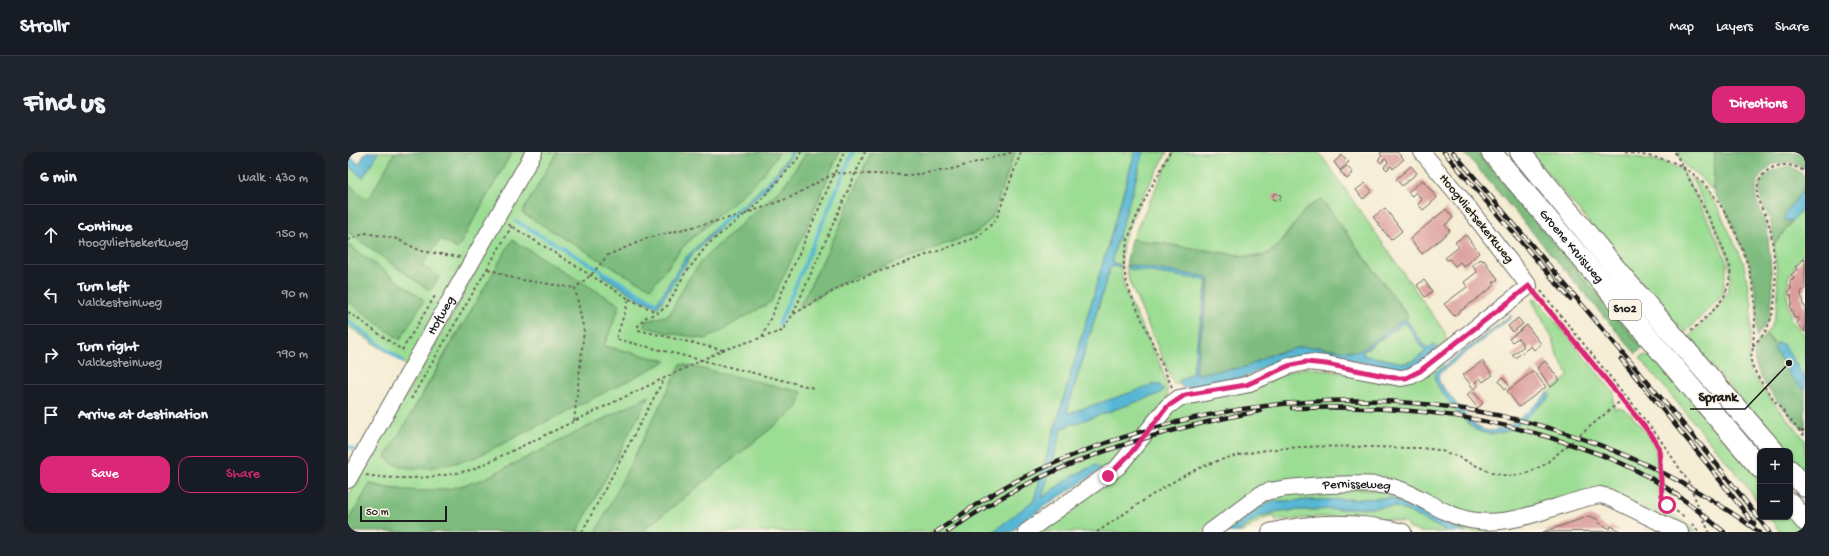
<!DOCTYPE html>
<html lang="en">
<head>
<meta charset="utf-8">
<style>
	:root { --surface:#171b24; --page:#20242c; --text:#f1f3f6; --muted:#9ea1a6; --line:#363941; --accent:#db2777 }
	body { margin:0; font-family:"Gochi Hand",sans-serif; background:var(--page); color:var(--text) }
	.controls { position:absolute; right:12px; bottom:12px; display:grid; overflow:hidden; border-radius:8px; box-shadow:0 1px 3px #0004 }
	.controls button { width:36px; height:36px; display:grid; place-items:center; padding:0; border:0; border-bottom:1px solid var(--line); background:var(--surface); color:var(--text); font:20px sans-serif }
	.scale { position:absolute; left:12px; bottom:10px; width:87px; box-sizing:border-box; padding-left:4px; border:2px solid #1c1c1c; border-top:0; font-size:11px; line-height:14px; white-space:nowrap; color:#1c1c1c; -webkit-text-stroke:3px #fcf5e5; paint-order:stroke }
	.stop { position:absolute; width:12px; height:12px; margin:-9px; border:3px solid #db2777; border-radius:50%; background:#fff }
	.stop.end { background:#db2777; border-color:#fff; box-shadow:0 1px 4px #0008 }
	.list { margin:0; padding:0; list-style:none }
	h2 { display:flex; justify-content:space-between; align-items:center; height:52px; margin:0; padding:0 16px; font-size:17px }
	h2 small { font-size:13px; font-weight:400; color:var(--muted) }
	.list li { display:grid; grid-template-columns:26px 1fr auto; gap:12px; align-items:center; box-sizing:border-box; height:60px; padding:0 16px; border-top:1px solid var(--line) }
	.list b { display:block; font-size:15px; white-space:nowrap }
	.list p { margin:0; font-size:13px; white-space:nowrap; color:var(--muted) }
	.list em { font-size:13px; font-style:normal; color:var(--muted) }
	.actions { display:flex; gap:8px; padding:12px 16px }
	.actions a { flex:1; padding:9px 0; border:1px solid var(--accent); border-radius:12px; text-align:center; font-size:14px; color:var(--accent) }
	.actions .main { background:var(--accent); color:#fff }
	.icon { flex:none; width:22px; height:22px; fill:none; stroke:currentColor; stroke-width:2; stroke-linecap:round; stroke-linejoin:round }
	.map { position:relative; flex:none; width:1457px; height:380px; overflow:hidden; border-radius:12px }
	header { display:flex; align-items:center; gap:24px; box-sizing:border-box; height:56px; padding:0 20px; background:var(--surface); border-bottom:1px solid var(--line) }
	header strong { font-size:19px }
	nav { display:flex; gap:22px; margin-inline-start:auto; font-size:14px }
	.intro { display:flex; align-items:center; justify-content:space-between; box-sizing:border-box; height:96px; padding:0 24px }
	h1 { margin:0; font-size:28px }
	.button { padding:10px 18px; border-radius:12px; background:var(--accent); color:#fff; font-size:14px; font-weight:700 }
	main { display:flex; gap:24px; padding:0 24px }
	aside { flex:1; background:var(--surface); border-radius:12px; box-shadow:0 1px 3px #0004 }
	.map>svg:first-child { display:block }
	.green { fill:#9cdd94; stroke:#5c7c58; fill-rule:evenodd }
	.forest { fill:#7dbc7e; stroke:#4c6c4d }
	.water { fill:#57b7d5; stroke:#3a6a78; fill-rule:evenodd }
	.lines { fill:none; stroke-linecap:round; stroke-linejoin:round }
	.stream { stroke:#57b7d5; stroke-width:3.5 }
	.building { fill:#da9c9b }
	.minor-casing { stroke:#68655c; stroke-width:18 }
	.major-casing { stroke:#68655c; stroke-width:22 }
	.path { stroke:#68655c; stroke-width:2; stroke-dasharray:3 3; stroke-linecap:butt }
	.minor { stroke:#fff; stroke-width:16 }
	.major { stroke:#fff; stroke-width:20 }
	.rail-casing { stroke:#1c1c1c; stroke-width:4.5 }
	.rail { stroke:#fcf5e5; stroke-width:3; stroke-dasharray:9; stroke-linecap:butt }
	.route { stroke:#db2777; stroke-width:5 }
	.labels { text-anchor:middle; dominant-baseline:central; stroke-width:3; stroke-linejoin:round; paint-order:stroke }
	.shield { fill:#fcf5e5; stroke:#5f5d58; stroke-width:1 }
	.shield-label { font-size:12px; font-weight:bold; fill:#1c1c1c }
	.street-label { font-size:13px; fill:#1c1c1c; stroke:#fcf5e5 }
	.leader { fill:none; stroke:#1c1c1c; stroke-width:1.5 }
	.callout-dot { fill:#1c1c1c; stroke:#fcf5e5; stroke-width:1.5 }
	.callout-label { font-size:14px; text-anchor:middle; font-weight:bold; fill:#1c1c1c; stroke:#fcf5e5; stroke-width:3; stroke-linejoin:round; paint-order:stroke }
</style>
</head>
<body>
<header>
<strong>Strollr</strong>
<nav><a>Map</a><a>Layers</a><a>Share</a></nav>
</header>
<div class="intro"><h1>Find us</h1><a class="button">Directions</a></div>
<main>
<aside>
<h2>6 min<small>Walk · 430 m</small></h2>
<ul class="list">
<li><svg class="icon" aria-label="ahead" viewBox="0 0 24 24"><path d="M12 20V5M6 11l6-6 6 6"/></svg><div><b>Continue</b><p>Hoogvlietsekerkweg</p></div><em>150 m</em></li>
<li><svg class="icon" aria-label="left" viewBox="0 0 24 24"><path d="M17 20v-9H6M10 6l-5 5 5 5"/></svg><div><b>Turn left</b><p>Valckesteinweg</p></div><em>90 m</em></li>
<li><svg class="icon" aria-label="right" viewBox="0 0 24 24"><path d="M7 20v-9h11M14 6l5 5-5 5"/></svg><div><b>Turn right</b><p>Valckesteinweg</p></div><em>190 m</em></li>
<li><svg class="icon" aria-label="arrive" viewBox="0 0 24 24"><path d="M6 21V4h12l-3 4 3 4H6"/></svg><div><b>Arrive at destination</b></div></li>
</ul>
<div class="actions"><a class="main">Save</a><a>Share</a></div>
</aside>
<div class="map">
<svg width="1457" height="380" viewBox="0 0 1457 380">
	<rect width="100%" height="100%" fill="#fcf5e5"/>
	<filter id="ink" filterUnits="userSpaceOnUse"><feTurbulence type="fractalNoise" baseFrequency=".025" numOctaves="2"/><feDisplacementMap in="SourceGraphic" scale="8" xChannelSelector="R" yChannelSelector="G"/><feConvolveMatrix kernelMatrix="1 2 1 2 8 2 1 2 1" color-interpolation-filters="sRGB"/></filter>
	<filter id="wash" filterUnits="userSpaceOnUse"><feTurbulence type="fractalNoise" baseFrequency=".012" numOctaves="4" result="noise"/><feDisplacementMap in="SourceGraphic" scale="16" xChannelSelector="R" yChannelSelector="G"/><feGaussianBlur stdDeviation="0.9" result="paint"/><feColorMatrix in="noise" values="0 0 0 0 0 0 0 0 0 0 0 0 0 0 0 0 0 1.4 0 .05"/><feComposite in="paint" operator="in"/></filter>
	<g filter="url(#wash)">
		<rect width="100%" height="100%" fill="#f4ecd3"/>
		<path class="green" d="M30,0H47L20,49L0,32V13L15,25Z
			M164,0H182L61,215L0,174V149L52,187L76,148L0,93V80L82,139L74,114L93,87L109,97Z
			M191,0H209L174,61L318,118L334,96L413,24L431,0H459L434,36L369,94L321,163L298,169L296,173L316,180L357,187L454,86L491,0H523L490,78L451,156L497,129L630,80L644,65L667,0H787L686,348L645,380H293L449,255L288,304L248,380H229L301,244L134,328L101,337L69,339L40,336L22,332L0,370V344L104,164ZM371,73L373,75L344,102L310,155L290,146L254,123L255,121L292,143L309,151L338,105ZM272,153L256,194L318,209L42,309L38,306L114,172Z
			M796,0H819C807,25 775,74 774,99C772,113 774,128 778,141C787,168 825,222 819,248L778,301L753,318L748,313L724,324L694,346L714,276L811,242L721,261L719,259L762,116L766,114L772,115L765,111L764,107Z
			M825,0H971L1098,182L1096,184L1100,188L1090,196L1086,192L1081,196H1078L1058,167L1060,164L974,48L959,55L928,96L914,104H897L784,87Z
			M1128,0H1134L1294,189V196Z
			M1182,0C1227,0 1298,0 1335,18L1371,91L1379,112L1375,142L1337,181L1269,104Z
			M1329,0H1367L1365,39L1352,25L1336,13Z
			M1343,25L1358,39L1369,54L1395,109L1404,154L1401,208L1403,220L1413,235L1457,288V322L1442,305V299H1437L1340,186C1367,157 1393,143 1378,99Z
			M1457,53L1456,92L1457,100L1445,116L1446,117L1440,126V135L1438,137L1443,168L1457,183V226L1418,182C1437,159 1428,120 1426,93Z
			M778,114H781V116L857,128L859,130L844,221L835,226L831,232H826L791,152L781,129Z
			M1188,146L1266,241L1265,252L1267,257C1277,254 1281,261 1287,268C1294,276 1303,285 1307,295C1314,312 1305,333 1313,350C1318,360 1339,370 1348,380H1340L1261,340L1185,359L1137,364L1115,363L1068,340L924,334L855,380H685L830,252L959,215L1039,229L1092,210L1096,214L1089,220L1090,235L1121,273L1134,280L1159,279L1202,245L1200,241L1221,224L1209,202L1205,187L1185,150L1184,148Z
			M1057,170L1077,200L1065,209L1056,211L1015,203V200Z
			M1295,204L1308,205L1412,327V353L1395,329L1292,206Z
			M1038,335L1141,374L1142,380H1117L1043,346L931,349L917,351L879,380H868L918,343Z
			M1047,355L1059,359L1100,380H1073L1060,376L1058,371L1024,365H970L928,369L926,364L915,367L894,380H890L910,365L931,359Z
			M1442,362L1457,380H1432L1421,365H1442Z"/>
		<path class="forest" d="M47,0H164L109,97L92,87L74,114L91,125L82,139L0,80V32L20,48Z
			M209,0H431C407,39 367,62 335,95C324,107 314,123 303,136L274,121L174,61Z
			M459,0H491L454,86L423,150L358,187L316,180L295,174L298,169L321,163L339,129L355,107L434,36Z
			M523,0H667L644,65L630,80L497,129L451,156L490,78Z
			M1116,0H1128L1294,196L1288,202Z
			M1367,0H1457V17L1443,10L1425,12L1413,23L1408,34V48L1419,74L1425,140L1421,167L1408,185L1409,149L1402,113L1378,59L1365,39Z
			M1443,14L1457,24V36L1438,60L1439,69H1444L1426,93C1425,84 1424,76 1422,68C1419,60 1414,53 1412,45C1407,25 1427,15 1443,14Z
			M974,48L1060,165L1010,200L968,195L931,200L898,215L848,222L847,220L862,129L859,125L778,114L783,87L897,104C902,104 910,106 915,104C942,93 946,57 974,48Z
			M164,88L272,153L256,194L319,209L126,306C105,312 53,326 38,305Z
			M0,93L76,148L52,188L0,149Z
			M1418,182C1433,199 1438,223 1457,239V277H1454C1439,259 1397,220 1408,194C1409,190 1415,185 1418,182Z
			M333,212L454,240L450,255L293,380H248Z
			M301,244L229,380H0V370L22,332L40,336L69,339L101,337L134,328Z"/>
		<path class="water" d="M18,0H30L15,26L0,13V2L11,12Z
			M443,0H446L421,34L395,56H392C411,39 429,22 443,0Z
			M787,0H796L764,107L765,111L771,112L772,115L766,114L762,116L719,259L721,261L808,232L812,233L816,238L811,242L714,276L694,346L724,324L748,313L753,318L694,356L663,380H645L686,348Z
			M1457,36V53L1446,68L1437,69L1436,66L1438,60Z
			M371,72L373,74L344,102L310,155L290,146L254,123L255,121L292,143L309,150L338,105Z
			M781,113L859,125L861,128L847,220L848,222L898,215L919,204L952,195H968L1010,200L1057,166L1078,196H1081L1086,192L1090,196L1065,216L1059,218L978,204L946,205L924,211L894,227L835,236L831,232V229L844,221L859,130L856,128L781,117ZM1057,170L1077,200L1065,209L1056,211L1015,203V199Z
			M1163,163V166L1093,220L1090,225L1092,231C1103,244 1113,260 1126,272C1150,294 1183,256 1200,241L1202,242V245C1189,255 1168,278 1152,281C1144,283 1136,282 1128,278C1119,273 1087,235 1086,225C1086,220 1092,217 1096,214Z
			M1428,191L1435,192L1457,226V239L1443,225L1426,196Z
			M1043,346L1117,380H1100L1059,359L1047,355L931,359L910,365L890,380H879L917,351L931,349Z"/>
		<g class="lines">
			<path class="stream" d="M168,69L308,151
				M368,76L395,53
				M0,169L54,209
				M431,172L505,0
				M0,294L6,297"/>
		</g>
		<g id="blocks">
			<path class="building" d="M1034,0H1049L1056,7L1045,17L1043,14L1039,18L1036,15L1040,10L1037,7L1033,11L1030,8L1034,4L1032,1Z
				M994,3L1001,10L992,18L986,10Z
				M999,14L1005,21L999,27L992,19Z
				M1063,14L1069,21L1054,34L1048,27Z
				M1075,28L1089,46L1075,58L1070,52L1074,48L1068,40L1064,44L1060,40Z
				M1017,31L1024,39L1015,47L1008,38Z
				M926,41L933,43L931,49L924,47Z
				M1037,56L1054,79L1043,88L1025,65Z
				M1098,57L1105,66L1097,73L1102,79L1074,102L1062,87Z
				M1118,83L1131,101L1116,115L1112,110L1107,114L1101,107L1099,108L1097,106L1111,95L1107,90Z
				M1457,106V137L1453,140L1455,153L1457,154V180L1449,171L1451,169L1450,166H1446L1442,153H1444L1443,143H1441V138L1443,137L1442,129L1445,128L1446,126L1443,123L1449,117L1447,115Z
				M1133,107L1135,109L1136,108L1150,127L1145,131L1147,133L1106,164L1096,152L1119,135L1116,130L1129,120L1124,113Z
				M1076,128L1084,139L1077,145L1069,133Z
				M1170,166L1175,172L1165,180L1160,174Z
				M1179,173L1193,192L1186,198L1183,194L1167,206L1164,203L1176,194L1170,186L1164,190L1161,187Z
				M1134,209L1145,223L1135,230L1132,226L1127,230L1130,234L1126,237L1115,223Z
				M1197,209L1212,228L1203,235L1189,216Z
				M1185,219L1198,235L1171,255L1159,239Z
				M1155,225L1161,233L1157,237L1151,229Z
				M1124,238L1135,251L1130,256L1119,243Z
				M1242,364L1251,368L1250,370L1262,377L1263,374L1273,379L1195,380Z"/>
		</g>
	</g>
	<g filter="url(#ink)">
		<use href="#blocks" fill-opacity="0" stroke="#68655c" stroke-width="1"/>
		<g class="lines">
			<g class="minor-casing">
				<g id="minor">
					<path id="s1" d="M0,328L186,0"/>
					<path d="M678,380L770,315L819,255L831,246L897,233L941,214L958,210L978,212L1053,226L1063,224L1072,219L1181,134L1112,45L1074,0"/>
					<path id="s2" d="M862,380L913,342C933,333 1027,329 1048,336C1077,345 1098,366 1129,369C1172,374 1211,350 1252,343L1260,345L1332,380"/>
					<path d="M922,380C964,369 1012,369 1055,380"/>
				</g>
			</g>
			<g class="major-casing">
				<g id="major">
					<path id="s3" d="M1143,0L1412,316"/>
					<path d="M1172,0L1274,124L1426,299"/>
					<path d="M1442,318L1457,335"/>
					<path d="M1442,351L1457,369"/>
				</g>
			</g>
			<path class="path" d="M822,0C806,33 774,80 776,116C777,126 780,134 783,143L824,235
				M1277,0C1296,4 1318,5 1335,15C1375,38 1404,107 1407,151C1408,165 1406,179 1405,193C1405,198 1403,203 1403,208C1405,226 1444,270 1457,285
				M1327,0L1368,79L1383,117L1381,131L1376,145L1364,160L1343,179
				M400,60L408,53L449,8L453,0
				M160,72L281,147L268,187L466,236
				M0,88L18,81L49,87L73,99L112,105
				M140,117L168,127L227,136
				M1193,139L1309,283L1326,308L1340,329L1361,380
				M1190,144L1305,285L1311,296L1314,344L1319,353L1338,366
				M281,147L310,161
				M0,160L54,198L87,144
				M446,162L501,130L630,85L648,68L673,0
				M414,185L496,0
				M1405,194C1409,189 1415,184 1418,178C1433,151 1427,105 1422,76C1420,64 1410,54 1409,42C1408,15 1438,5 1457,20
				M375,198L290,178V174L298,165L310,161L319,154L336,123L360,92L396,63
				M63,247L164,74
				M226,269L236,179L227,136L243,123L260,103L300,86L397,62L443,45L487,21L562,23L600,18L665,0
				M1453,279H1457
				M18,323C53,329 92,326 126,317L375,198L434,179L445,162L517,0
				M1344,372L1351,380
				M234,380L317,225
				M749,380C783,358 823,327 861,312C928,287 1003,296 1073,296L1091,298L1108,304L1144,321L1160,324L1177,322L1196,313L1275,247"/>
			<use href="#minor" class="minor"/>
			<use href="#major" class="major"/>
			<g class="rail-casing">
				<path id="rail" d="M1096,0L1222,147
					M1105,0L1367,310L1421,380
					M1273,207L1361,314L1406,372
					M944,256C1039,253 1125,260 1216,290C1243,299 1270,308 1295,322C1324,337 1351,359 1376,380
					M588,380C615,362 641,342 670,328C908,210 1195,220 1411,380
					M600,380C693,312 801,280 912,259"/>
			</g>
			<use href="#rail" class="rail"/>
		</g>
	</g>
	<g class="lines" filter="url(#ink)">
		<path class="route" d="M760,324L782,302L819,255L837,243L898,233L940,214L958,210L978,212L1047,226H1058L1072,219L1181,134L1305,285L1311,296L1314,344L1319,353"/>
	</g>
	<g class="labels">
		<rect class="shield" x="1261" y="148" width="32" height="20" rx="3"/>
		<g class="shield-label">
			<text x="1277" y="158">S102</text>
		</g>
		<g class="street-label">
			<text transform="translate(1128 67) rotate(51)">Hoogvlietsekerkweg</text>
			<text stroke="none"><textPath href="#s3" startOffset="124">Groene Kruisweg</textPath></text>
			<text stroke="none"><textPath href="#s1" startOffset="189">Hofweg</textPath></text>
			<text stroke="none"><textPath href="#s2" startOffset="160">Pernisseweg</textPath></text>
		</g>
	</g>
	<path class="leader" d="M1441 211L1397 257H1342"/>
	<circle class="callout-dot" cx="1441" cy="211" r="4"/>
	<g class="callout-label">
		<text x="1370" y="249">Sprank</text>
	</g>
</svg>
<div class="controls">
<button>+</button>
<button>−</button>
</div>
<div class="scale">50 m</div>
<div class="stop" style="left:1319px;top:353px"></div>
<div class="stop end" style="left:760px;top:324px"></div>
</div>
</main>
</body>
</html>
